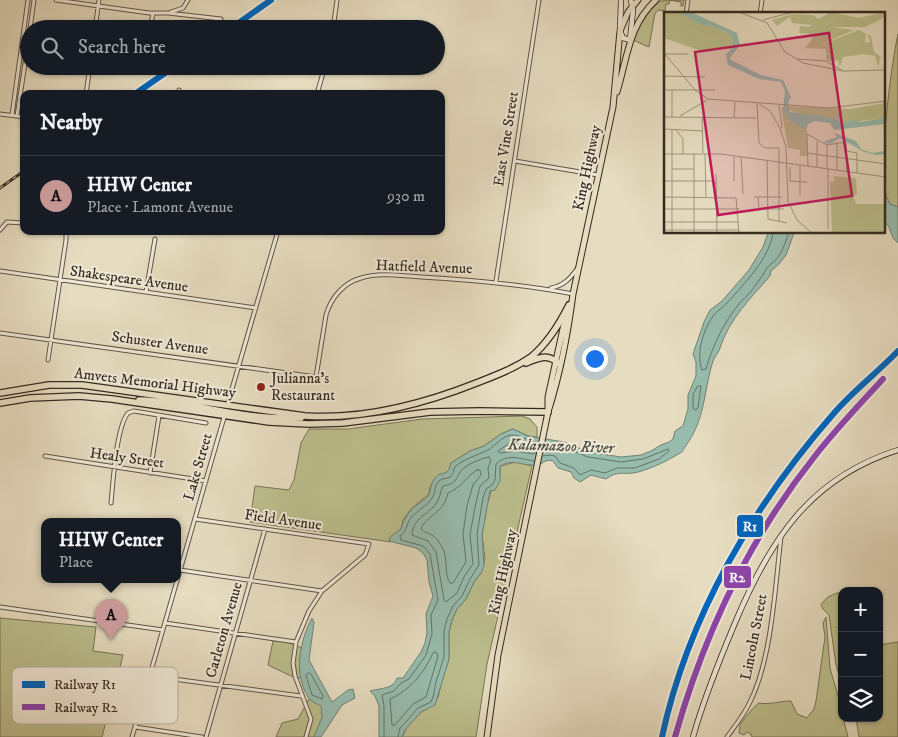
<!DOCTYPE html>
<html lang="en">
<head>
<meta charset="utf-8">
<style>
	:root { --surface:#171b24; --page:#20242c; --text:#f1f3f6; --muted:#9ea1a6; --line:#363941; --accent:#c59692 }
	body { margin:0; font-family:"IM FELL DW Pica",serif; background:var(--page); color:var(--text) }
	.controls { position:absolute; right:15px; bottom:15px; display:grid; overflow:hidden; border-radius:10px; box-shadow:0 1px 4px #0004 }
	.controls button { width:45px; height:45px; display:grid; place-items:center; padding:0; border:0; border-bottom:1px solid var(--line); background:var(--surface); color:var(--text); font:25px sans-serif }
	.you { position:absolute; left:594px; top:358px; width:18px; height:18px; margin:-12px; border:4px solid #fff; border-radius:50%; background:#1a73e8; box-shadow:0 0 0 8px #1a73e833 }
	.badge { display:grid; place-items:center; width:32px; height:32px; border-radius:50%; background:var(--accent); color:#111; font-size:16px; font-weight:700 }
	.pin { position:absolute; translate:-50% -41px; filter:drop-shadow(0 1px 2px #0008) }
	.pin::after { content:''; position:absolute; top:26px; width:18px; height:15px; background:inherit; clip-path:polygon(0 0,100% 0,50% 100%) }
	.popup { position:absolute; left:41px; top:518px; width:140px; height:65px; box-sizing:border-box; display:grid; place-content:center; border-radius:10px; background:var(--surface); filter:drop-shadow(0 1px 4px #0005); font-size:16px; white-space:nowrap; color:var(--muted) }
	.popup b { font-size:19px; color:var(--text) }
	.popup::after { content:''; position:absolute; left:50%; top:100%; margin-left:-10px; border:10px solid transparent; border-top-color:var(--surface) }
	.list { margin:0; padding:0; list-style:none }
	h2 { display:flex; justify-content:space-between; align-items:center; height:65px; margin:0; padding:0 20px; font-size:21px }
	h2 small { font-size:16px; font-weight:400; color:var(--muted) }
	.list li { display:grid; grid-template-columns:32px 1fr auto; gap:15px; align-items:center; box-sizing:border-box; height:80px; padding:0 20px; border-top:1px solid var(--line) }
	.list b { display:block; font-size:19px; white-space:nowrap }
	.list p { margin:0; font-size:16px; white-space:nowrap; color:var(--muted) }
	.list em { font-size:16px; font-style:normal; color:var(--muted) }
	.icon { flex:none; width:28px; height:28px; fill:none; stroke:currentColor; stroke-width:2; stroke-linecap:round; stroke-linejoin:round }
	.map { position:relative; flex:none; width:898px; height:737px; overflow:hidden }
	.search { position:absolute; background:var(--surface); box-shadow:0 1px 4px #0004; left:20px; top:20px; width:425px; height:55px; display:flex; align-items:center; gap:12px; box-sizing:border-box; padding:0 18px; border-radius:28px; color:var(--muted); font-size:19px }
	.panel { position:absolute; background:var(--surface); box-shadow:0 1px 4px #0004; left:20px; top:90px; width:425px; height:145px; border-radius:10px }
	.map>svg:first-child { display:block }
	.green { fill:#bcbe8d; stroke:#787456 }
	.water { fill:#97bcae; stroke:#6f8275 }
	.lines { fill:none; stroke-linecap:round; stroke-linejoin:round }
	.shore { stroke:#657366; stroke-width:1 }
	.street-casing { stroke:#605647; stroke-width:5 }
	.secondary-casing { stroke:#332a1f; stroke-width:6 }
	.primary-casing { stroke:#332a1f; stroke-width:7 }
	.highway-casing { stroke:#332a1f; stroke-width:8 }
	.street { stroke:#efe8d6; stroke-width:3 }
	.secondary { stroke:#efe8d6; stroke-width:4.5 }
	.primary { stroke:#e6dcc0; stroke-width:5 }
	.highway { stroke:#e6dcc0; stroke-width:5.5 }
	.rail-casing { stroke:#332a1f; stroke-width:3 }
	.rail { stroke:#efe8d6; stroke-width:1; stroke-dasharray:4; stroke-linecap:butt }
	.rail-1-casing { stroke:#efe8d6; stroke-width:10 }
	.rail-2-casing { stroke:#efe8d6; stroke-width:10 }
	.rail-1 { stroke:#0065bd; stroke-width:6 }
	.rail-2 { stroke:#8e44ad; stroke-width:6 }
	.poi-dot { fill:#8f2418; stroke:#efe8d6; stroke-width:2 }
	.labels { text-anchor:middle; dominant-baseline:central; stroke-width:4; stroke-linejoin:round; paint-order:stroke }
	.street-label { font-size:15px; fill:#332a1f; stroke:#efe8d6 }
	.poi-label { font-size:15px; fill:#332a1f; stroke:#efe8d6; text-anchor:start }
	.water-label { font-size:16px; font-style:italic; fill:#4c4e43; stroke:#efe8d6 }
	.inset-road { fill:none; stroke:#9e9580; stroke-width:1 }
	.view { fill:#c2185b; fill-opacity:0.15; stroke:#c2185b; stroke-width:2.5 }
	.inset-edge { fill:none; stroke:#332a1f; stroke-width:2.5 }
	.key { fill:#efe8d6; stroke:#b7af9f; stroke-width:1 }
	.key-label { font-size:14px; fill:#332a1f }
	.line-badge { stroke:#efe8d6; stroke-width:2 }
	.badge-label { font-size:14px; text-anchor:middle; font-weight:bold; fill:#fff }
</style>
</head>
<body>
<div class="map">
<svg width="898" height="737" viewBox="0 0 898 737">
	<rect width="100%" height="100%" fill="#e6dcc0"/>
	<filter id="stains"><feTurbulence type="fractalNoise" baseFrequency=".004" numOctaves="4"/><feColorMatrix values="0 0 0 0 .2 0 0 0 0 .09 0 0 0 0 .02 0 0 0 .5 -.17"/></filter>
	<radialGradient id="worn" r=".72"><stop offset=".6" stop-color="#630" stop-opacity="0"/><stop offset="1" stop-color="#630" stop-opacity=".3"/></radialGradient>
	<path class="green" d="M670,0L669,4H666L665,11L659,10L655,13L649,47L635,41L634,39C640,24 648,12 660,1L684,0L683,6H681V2Z
		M898,34V207L890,204C874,185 892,61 898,34Z
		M522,416L530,419L537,427V437L528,436L513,429L510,430L501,434L484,446L470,451L451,463L449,471L435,478L430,487L429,494L411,509L403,520L401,529L391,537L389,540L391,542L250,522L255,486L289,490L294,480L301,443L309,429H348L422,419Z
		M516,462L532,466L487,664L476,737H402C409,720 425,709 438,698L441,684L449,659V632L452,620L457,609L466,599L474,582L481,573L485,559L482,535L486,509L491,491L500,476V466Z
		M837,593H842V684L836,665L829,615L823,609L821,604L828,597Z
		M826,617L830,668L842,710V718H843L848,737H752L751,734L747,732L744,735L739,733C739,732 740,725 740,725C742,721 755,705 759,703C770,705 779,701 791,701L797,714L807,718L814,709L816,701L825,637L823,623Z
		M0,618L96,627L93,651L123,655L102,737H0Z
		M273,641H285L302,648V678L293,677L268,665Z
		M898,642V737H859L856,718H879V645Z
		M321,697L328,712L317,737H276L282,723L298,719L309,699Z"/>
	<path class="water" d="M884,191L890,204L898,207V243L893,238L889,227L884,221Z
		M768,233H794L786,255L780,263L771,271L770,276C751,298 729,319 720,348C719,352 715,356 713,361C703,393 706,418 685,447C682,451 684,451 680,453C667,461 653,468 638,472C624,476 619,469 606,479L591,475L580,482L574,478L571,472L558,468L553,461C545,458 543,465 535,465C522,466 513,458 500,466V481L495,490L490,491L482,535L484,566L481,573L474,582L466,599L457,609L452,620L449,632V659L435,705L421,712L405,730L402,737H379V706L375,696L370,691C381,688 394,689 397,678H403L421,652L425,643L427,633L426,614L433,596L429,582L427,560L423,553L416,548L389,541L391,536L401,529C404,518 409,511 418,504C421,501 426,499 428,496C431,491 430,484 435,478C442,469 447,479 451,463L470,451L484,446L501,434L513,429L528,436L564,442L589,452L621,457L641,455L651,451L661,445L669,442L673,439L675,431L683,426L688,409V395L696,376V362L693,354L704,322L710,310L722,301L749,270L763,247Z
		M312,618L314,622L309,660L332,702L348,690L353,689L355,698L342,705L321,737H314L322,717L321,706C317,704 310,701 308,697C293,674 300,640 312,618Z"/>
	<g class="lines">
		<path class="shore" d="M773,232C771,257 743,285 727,303C723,307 717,311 713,316C703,331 696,353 702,370L706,369C712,347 724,322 739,304C741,301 744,299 747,296C755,287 761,278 767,268C771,263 777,260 780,254C784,248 786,240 789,232
			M698,386H701L698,408L695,410L693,408V395Z
			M536,453L533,454L516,451L500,453L498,451L513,441L524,446L537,449
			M543,456L549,455L555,456L560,463L574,468L580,475L591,470L605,473L617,468H635L659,459L669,451L668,449L643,459L621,462L588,457L563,447L545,444
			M489,457L491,460L488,468L489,478L480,486L475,507L470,535L473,564L464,577L457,593L446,602L444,600L436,552L428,541L412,535C413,518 426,516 436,504C440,499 440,492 443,486C457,483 454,481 461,471C465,465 482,458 489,457Z
			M477,470H480L481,475L473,485L467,506L463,534L466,562L453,583H450C444,574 448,560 443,549C440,543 436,537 430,534C426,532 423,532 421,528C431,512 443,514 448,493C461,488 466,477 477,470Z
			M436,652L438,656L426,697L413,704L395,725H392L390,699C409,691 425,672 433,653Z
			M308,673L311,674L323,696L322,699L312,695L306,675Z
			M384,737V706L382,695L394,691L401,683L409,679L426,655L432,634L431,615L438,600L430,554L423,546L401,540L400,536C407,531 406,526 410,519C416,510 429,506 433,496C436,491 434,486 439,481C442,478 446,479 450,477C454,474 453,471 455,467C460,461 479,454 486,451C495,447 501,436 512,435C518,434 528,442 538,442
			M398,737L400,728L405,723L418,708L431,702L433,697L436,682L444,657V631L447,619L453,606L462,596L470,579L479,565L477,534L483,498L486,489L492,485L495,480L496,464C507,453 521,459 534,461"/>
		<g class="street-casing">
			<path id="street" d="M56,0L149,13H168L221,19
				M171,12L183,8L188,0
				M686,14L688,0
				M760,14L762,0
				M30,29L34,0
				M95,29L99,0
				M150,29L153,13
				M333,29L337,0
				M143,71L144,66
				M86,94L90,66
				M178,94L179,90
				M317,94L325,66
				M0,114L24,117
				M12,115L28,0
				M17,116L29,37
				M515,161L598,175
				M0,230L7,222L24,223
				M0,271L256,308
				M496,281L539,0
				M551,288C563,286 570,279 577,269
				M146,292L155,239
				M0,333L316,377L326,315C331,298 343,283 361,278C380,272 402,276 421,277C473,280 521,284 573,294
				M48,360L66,240V231
				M227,406L278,231
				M45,456L206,481
				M150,473L159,416
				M111,503C113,483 116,428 128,413L134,411L206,423
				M195,519L369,544L365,555L322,591L309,611L296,642L293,663L295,676L311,719L306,737
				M180,570L322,591
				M0,607L163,630
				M165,623L296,642
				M151,676L301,696
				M135,727L202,737
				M132,737L225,414
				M206,737L265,529
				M727,737C735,726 744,715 750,702C772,658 775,587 781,537"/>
		</g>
		<g class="secondary-casing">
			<path id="secondary" d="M621,0L620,31L623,38L630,40L633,11L631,0
				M693,737C704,698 719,661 735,623C769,542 809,478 898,450"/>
		</g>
		<g class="primary-casing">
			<path id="primary" d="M617,92C627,59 629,24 656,0
				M548,409V397L566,315
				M487,737L498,655L548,412C560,374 568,333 573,294L613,107L620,31L628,12L638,0"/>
		</g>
		<g class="highway-casing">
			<path id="highway" d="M526,363C540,357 549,353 560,365
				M0,393L49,385H82L305,416C365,420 424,404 479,382C497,375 515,368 531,357C548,343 559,325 569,305
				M139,400C193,401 246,421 301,418
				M0,403L30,398L79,396L112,399L269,422L309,424L343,423L430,412L480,411L548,412"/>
		</g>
		<use href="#street" class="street"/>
		<use href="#secondary" class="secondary"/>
		<use href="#primary" class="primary"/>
		<use href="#highway" class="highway"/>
		<g class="rail-casing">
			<path id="rail" d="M230,29L271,0
				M135,94L175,66
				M0,188L24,171
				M662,737C688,616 754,504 835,412C854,390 878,372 898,351"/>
		</g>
		<use href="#rail" class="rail"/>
		<g class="rail-1-casing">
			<path id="rail-1" d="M230,29L271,0
				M135,94L175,66
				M662,737C688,616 754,504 835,412C854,390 878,372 898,351"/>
		</g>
		<g class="rail-2-casing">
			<path id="rail-2" d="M675,737C704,634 748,540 815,456C836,429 860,404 883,379"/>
		</g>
		<use href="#rail-1" class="rail-1"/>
		<use href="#rail-2" class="rail-2"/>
	</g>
	<circle class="poi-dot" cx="261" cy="387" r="5"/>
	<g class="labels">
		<g class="street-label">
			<text transform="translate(506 139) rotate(-81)">East Vine Street</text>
			<text transform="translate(587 168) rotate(-78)">King Highway</text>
			<text transform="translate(424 267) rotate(2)">Hatfield Avenue</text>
			<text transform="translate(129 279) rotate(8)">Shakespeare Avenue</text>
			<text transform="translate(160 343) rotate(8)">Schuster Avenue</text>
			<text transform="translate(155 383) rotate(7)">Amvets Memorial Highway</text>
			<text transform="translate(127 458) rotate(8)">Healy Street</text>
			<text transform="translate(198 467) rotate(-74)">Lake Street</text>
			<text transform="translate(283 520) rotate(8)">Field Avenue</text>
			<text transform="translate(503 572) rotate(-78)">King Highway</text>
			<text transform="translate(224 630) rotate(-74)">Carleton Avenue</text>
			<text transform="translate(754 637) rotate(-79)">Lincoln Street</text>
		</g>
		<g class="poi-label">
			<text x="271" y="378">Julianna's<tspan x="271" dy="17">Restaurant</tspan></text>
		</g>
		<g class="water-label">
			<text transform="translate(561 446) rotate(2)">Kalamazoo River</text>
		</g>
	</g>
	<g transform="translate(664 12)">
		<rect width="221" height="221" fill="#e6dcc0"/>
		<path d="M0,0L17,1L36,13L48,14L64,21L69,28L68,36L37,39L0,26ZM167,0L195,6L221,0L218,7L201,15H168L190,18L151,35L195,18L202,22L201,31L206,30L203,22L207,24L210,40L217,45L214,55L211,44L199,42L179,45L176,54L174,48L167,50L162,47V37L141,36L149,26L146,22L135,21L136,14L145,15L148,13L128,11L126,5L113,14L108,8L128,2L149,3L154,7ZM221,91V106L181,111L170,106L132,102L125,97V94L187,97ZM120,94L119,99L127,109L143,118V144H136V138L124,136L117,96ZM170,164L192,166L193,182L189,185L192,192H221V220L168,221L166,170L170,169Z" fill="#bcbe8d"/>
		<path d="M15,0H27L73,21L76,33L65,47L97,63L119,68L127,85L124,91L126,100L170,106L179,111L191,107L196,110L221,106V112L170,118L166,111L151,109L144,112L142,118L127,109L119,99L121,79L117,70L95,67L64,53L62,42L68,36L69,28L64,21L48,14L36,13ZM170,121L192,129L197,137L208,141L221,139V142L212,143L200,140L176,126L166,132L159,130L173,125Z" fill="#97bcae"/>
		<path class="inset-road" d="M75,0L103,11L121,40L139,51L179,59L222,58M99,8L129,0M0,41L31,78L44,87L165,96L222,89M1,42H24M133,47L162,49L179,59M0,64L41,65M0,78H51M8,78V105M93,91L95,131L101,136H115V210M95,92L106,99L116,116L122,135L124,189L133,208L148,221M115,93L118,116M16,104L43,88M0,105L92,106M38,105L39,141M70,105L71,90M0,117L39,119M12,118L19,127V142M143,122L163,133L182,130L183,160M143,122L144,154M173,130V158M183,139L193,141V161M143,141L222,152M0,142H57L222,165M30,142V221M41,142L42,185M70,144V169M77,145L79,182M103,149L104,207L123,211M126,155V169L143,170M153,155V129M163,156V133M8,157H30M52,162L53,221M0,169H49L52,172M136,183V153M0,185L72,186L75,221M90,185H118M94,185L95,197H120M0,197H75M0,210H75M164,217V157M0,218H75M8,221V117"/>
		<path class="view" d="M165,21L188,184L54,203L31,40Z"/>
		<rect width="221" height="221" class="inset-edge"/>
	</g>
	<rect x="12" y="667" width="166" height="57" rx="8" class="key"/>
	<rect x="22" y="681" width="23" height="7" fill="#0065bd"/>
	<rect x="22" y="704" width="23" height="6" fill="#8e44ad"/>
	<g class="key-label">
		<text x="54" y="689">Railway R1</text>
		<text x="54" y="712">Railway R2</text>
	</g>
	<g class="line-badge">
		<rect x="736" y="514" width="28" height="24" rx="5" fill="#0065bd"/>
		<rect x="723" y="565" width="29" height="24" rx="5" fill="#8e44ad"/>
	</g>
	<g class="badge-label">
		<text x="750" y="531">R1</text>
		<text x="737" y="582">R2</text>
	</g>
	<rect width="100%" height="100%" filter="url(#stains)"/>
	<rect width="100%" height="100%" fill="url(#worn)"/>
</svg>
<div class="controls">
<button>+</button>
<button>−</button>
<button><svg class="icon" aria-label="layers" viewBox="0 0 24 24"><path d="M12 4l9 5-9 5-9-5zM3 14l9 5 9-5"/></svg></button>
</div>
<div class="you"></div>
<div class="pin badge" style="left:111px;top:640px">A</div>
<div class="popup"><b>HHW Center</b>Place</div>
<div class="search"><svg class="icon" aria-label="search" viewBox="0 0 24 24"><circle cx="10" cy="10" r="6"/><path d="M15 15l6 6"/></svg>Search here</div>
<section class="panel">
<h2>Nearby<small></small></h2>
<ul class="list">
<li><span class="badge">A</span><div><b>HHW Center</b><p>Place · Lamont Avenue</p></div><em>930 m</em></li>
</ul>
</section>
</div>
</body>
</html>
